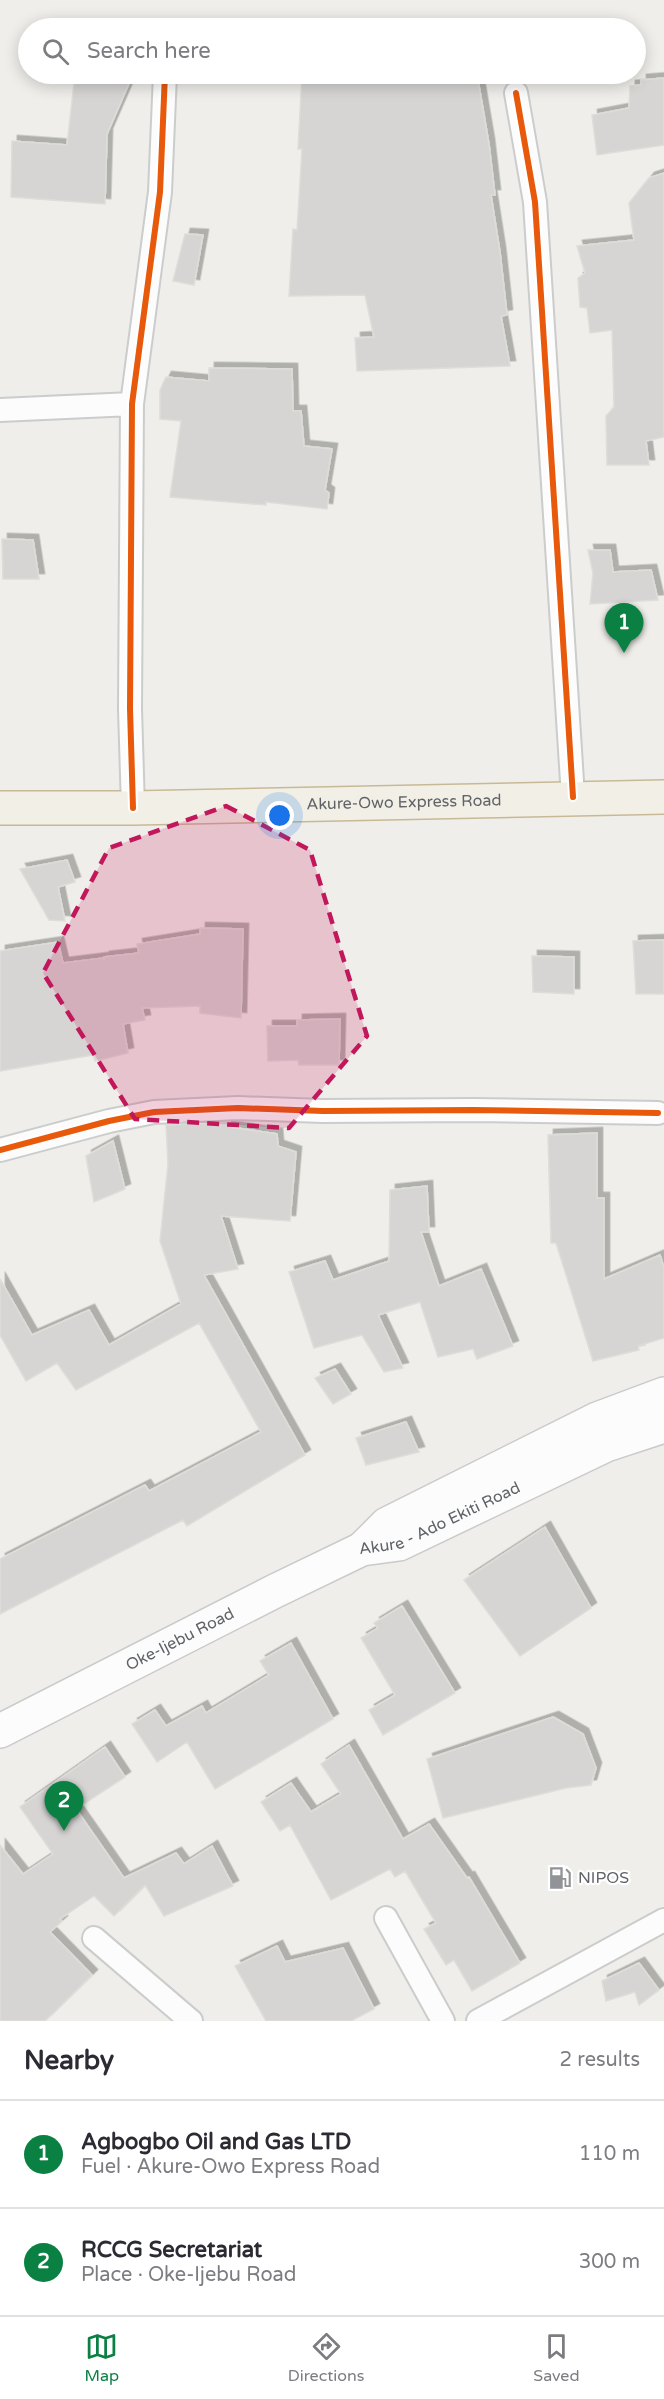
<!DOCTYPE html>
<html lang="en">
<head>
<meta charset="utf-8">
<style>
	:root { --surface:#fff; --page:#f7f7f7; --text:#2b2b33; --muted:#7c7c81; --line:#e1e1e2; --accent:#0b8043 }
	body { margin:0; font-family:"Varela Round",sans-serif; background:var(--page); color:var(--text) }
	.you { position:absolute; left:280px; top:816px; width:21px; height:21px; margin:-15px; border:4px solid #fff; border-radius:50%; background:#1a73e8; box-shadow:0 0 0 9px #1a73e833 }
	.badge { display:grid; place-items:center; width:39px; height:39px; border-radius:50%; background:var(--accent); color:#fff; font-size:20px; font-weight:700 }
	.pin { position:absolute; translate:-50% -50px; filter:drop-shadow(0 2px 3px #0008) }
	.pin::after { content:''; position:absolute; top:32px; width:21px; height:18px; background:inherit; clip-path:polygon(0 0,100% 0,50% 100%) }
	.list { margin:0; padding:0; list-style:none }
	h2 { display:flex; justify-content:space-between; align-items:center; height:78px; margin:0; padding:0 24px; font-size:26px }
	h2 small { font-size:20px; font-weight:400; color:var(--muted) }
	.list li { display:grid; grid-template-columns:39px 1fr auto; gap:18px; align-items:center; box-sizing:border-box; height:108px; padding:0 24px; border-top:2px solid var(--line) }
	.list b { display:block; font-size:22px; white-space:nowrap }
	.list p { margin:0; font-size:20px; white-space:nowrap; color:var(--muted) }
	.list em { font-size:20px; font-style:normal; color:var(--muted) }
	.icon { flex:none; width:33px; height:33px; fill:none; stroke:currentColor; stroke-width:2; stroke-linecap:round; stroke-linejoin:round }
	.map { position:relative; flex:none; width:664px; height:2021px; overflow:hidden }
	.search { position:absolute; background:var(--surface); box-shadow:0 3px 15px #0003; left:18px; right:18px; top:18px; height:66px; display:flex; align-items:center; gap:15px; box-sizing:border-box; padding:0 21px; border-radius:33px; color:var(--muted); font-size:22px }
	.sheet { height:294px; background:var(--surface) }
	nav { display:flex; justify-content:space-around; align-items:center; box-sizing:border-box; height:84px; border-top:2px solid var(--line); background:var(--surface); font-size:16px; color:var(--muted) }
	nav a { display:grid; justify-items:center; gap:3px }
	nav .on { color:var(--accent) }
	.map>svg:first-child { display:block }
	.building { fill:#d6d5d3; stroke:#deddd9; stroke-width:1.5; filter:url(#shadow) }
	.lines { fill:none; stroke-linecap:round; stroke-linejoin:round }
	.minor-casing { stroke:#cbcccc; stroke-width:26 }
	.secondary-casing { stroke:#cacacb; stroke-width:36 }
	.trunk-casing { stroke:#c8b996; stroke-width:36 }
	.minor { stroke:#fdfcfc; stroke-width:22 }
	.secondary { stroke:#fdfcfc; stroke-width:33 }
	.trunk { stroke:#f2f0e6; stroke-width:33 }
	.cycleway-casing { stroke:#fff; stroke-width:10 }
	.cycleway { stroke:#e8590c; stroke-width:6 }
	.marked { fill:#c2185b; fill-opacity:0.2; stroke:#c2185b; stroke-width:4.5; stroke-dasharray:12 8; stroke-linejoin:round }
	.labels { text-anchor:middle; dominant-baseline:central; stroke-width:4.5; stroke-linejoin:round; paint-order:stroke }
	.street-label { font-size:16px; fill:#5f6368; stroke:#fff }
	.poi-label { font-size:16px; fill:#5f6368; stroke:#fff; text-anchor:start }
</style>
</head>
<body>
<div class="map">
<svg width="664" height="2021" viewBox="0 0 664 2021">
	<defs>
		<filter id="shadow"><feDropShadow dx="5.5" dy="-5.5" stdDeviation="0" flood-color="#0004"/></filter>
	</defs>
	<rect width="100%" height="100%" fill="#efeeea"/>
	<path class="building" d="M75,74L130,81L107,134L105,204L11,197L12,141L67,145Z
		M302,74H477L489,144L495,195H491L500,252L507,315L501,316L510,366L357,371L355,338L374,337L365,295L289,296L293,229L297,230L302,149H298Z
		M664,78V145L597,155L592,115L629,108L630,86L641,85V80Z
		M664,173V437L646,441L649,465H607L606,416L614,407L612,330L590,333L587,308L580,307L578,278L585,273L577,246L634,240L629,203L649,178Z
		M185,234L203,235L194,285L173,281Z
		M209,368L292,369L293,411H301L304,446L332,449L325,490L329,493L327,509L266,502V505L170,497L181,421L160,419V390L166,377L209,381Z
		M2,539L33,540L39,579H3Z
		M588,550H610L613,572L651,570L658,600L590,604L593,573Z
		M67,860L75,882L58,887L65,921L49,920L20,869Z
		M200,928L243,929L241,1018L200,1013V1006L142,1008L145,1020L123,1024L128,1053L95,1061L93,1055L0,1071V951L58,942L63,963L103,958L104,960V957L139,953L137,944L200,934Z
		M664,940V994H636L633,941Z
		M532,956L574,957V994L533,992Z
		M340,1019L339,1065H299L298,1060L268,1061L267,1026H297V1020Z
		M230,1122V1127L277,1134L278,1146L296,1152L290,1221L221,1216L238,1269L204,1275L305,1455L187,1526L183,1520L0,1614V1559L145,1485L149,1491L261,1432L199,1323L76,1390L57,1363L26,1381L0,1335V1279L32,1335L89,1310L109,1345L181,1304L160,1241L168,1164L166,1125Z
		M597,1133V1198H604V1279L660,1255L664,1268V1338L638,1346L639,1350L593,1361L556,1243H551L548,1135Z
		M113,1141L125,1189L94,1202L86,1156Z
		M427,1186L429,1232H421L439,1286L481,1269L513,1346L477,1359L473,1349L438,1357L420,1302L378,1315L403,1368L384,1372L362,1335L314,1348L289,1272L325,1261L333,1280L389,1261L390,1190Z
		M335,1369L351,1394L333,1404L315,1378Z
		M406,1422L419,1452L366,1465L356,1438Z
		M545,1527L591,1608L520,1656L464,1580Z
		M402,1606L455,1693L383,1735L369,1710L395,1695L361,1638L378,1628L374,1623Z
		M291,1643L333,1719L215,1789L187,1742L157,1762L132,1724L155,1710L166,1726L202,1706L206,1713L269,1675L260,1661Z
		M553,1717L583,1734L596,1768L591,1785L566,1788L443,1818L427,1759Z
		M349,1745L403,1839L429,1824L467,1878L469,1877L520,1963L472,1991L454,1960L446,1965L424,1929L436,1923L405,1871L395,1877L390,1869L331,1900L290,1825L280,1831L261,1802L291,1783L311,1812L341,1794L321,1764Z
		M105,1747L125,1777L76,1809L124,1878L176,1853L184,1864L212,1846L233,1886L164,1916L145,1885L114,1916L94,1896L60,1919L62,1921L50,1932L92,1975L45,2021H0V1845L23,1874L53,1854L20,1807Z
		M277,1946L285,1962L343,1948L374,2009L351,2021H266L235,1966Z
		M639,1963L659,1990L639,2005L635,1992L606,2001L602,1981Z"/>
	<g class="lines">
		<g class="minor-casing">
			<path id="minor" d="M516,93L535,202L573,797
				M0,410L132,404
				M133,808L130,709L132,404L160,192L165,74
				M0,1150L109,1121L154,1112L238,1108L323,1111L473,1110L658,1113
				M386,1918L443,2021
				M94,1938L191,2021
				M478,2021L664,1920"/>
		</g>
		<g class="secondary-casing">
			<g id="secondary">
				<path d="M362,1549L387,1524L597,1419L664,1394"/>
				<path id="s1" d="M0,1731L275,1591L362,1549L399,1544L606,1445L664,1426"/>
			</g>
		</g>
		<g class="trunk-casing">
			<g id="trunk">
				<path id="s2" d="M0,808H133L664,797"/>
			</g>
		</g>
		<use href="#minor" class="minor"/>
		<use href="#secondary" class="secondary"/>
		<use href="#trunk" class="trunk"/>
		<g class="cycleway-casing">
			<path id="cycleway" d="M516,93L535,202L573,797
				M133,808L130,709L132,404L160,192L165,74
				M0,1150L109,1121L154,1112L238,1108L323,1111L473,1110L658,1113"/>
		</g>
		<use href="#cycleway" class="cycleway"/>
	</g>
	<path class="marked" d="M226,806L310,850L367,1036L289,1128L135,1119L43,973L109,848Z"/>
	<defs>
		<g id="fuel-bare" transform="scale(1.8)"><path d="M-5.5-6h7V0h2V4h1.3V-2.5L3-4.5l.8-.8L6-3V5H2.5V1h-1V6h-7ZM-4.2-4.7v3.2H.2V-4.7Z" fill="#919496" stroke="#fff" stroke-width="2.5" paint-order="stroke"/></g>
	</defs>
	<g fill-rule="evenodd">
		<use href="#fuel-bare" x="560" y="1878"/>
	</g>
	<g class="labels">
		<g class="street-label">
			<text stroke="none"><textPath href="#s2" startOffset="404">Akure-Owo Express Road</textPath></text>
			<text stroke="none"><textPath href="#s1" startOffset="489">Akure - Ado Ekiti Road</textPath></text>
			<text stroke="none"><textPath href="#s1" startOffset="202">Oke-Ijebu Road</textPath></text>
		</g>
		<g class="poi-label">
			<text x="578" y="1878">NIPOS</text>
		</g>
	</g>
</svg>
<div class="you"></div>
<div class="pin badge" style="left:624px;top:653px">1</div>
<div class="pin badge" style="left:64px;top:1831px">2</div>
<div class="search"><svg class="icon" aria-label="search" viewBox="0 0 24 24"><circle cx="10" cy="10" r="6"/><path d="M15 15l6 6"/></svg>Search here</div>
</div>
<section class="sheet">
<h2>Nearby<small>2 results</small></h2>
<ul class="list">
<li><span class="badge">1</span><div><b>Agbogbo Oil and Gas LTD</b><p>Fuel · Akure-Owo Express Road</p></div><em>110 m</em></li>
<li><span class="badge">2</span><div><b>RCCG Secretariat</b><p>Place · Oke-Ijebu Road</p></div><em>300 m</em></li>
</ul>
</section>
<nav>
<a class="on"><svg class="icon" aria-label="map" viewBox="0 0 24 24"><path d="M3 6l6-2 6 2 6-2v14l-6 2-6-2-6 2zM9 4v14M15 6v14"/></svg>Map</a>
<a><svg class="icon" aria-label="directions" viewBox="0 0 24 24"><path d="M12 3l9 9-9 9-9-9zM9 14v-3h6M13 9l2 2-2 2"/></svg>Directions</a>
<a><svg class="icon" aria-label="saved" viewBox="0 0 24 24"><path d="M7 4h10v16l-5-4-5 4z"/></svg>Saved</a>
</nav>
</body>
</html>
